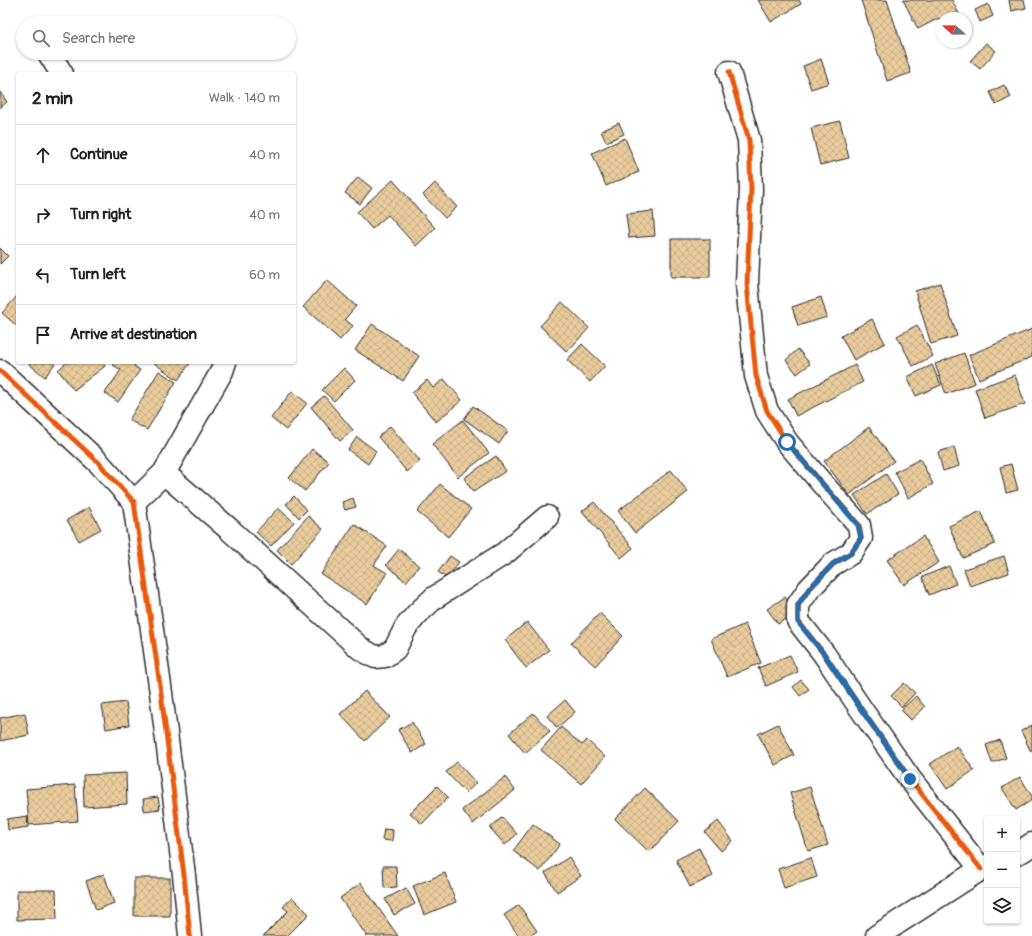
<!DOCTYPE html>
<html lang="en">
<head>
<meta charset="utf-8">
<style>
	:root { --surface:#fff; --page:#f6f6f6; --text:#202124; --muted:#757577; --line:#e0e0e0 }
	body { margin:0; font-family:Pangolin,sans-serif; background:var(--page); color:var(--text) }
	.controls { position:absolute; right:12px; bottom:12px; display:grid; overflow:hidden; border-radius:4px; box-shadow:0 1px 3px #0004 }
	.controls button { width:36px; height:36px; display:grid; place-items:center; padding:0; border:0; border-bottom:1px solid var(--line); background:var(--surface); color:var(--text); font:20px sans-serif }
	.compass { position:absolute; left:936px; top:12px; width:36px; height:36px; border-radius:50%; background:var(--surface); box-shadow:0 1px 3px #0004; rotate:290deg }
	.stop { position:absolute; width:12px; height:12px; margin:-9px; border:3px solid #1f6fb2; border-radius:50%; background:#fff }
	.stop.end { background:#1f6fb2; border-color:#fff; box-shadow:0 1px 4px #0008 }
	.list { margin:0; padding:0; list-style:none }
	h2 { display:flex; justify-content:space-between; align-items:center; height:52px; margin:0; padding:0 16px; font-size:17px }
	h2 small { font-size:13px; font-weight:400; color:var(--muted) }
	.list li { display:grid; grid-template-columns:26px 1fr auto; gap:12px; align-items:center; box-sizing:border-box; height:60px; padding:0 16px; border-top:1px solid var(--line) }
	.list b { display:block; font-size:15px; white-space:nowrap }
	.list em { font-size:13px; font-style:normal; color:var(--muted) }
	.icon { flex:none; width:22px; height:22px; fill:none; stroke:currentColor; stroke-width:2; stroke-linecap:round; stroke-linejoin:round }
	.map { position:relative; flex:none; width:1032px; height:936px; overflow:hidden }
	.search { position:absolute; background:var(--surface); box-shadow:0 1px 3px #0004; left:16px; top:16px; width:280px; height:44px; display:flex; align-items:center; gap:10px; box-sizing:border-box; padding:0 14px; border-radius:22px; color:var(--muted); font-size:15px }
	.panel { position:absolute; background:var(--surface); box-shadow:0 1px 3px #0004; left:16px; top:72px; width:280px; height:292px; border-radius:4px }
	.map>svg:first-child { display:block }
	.building { fill:url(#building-cross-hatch); stroke:#2b2b2b }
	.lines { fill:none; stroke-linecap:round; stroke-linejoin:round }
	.minor-casing { stroke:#2b2b2b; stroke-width:25 }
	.minor { stroke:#fff; stroke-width:22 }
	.cycleway-casing { stroke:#fff; stroke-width:8 }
	.cycleway { stroke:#e8590c; stroke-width:5 }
	.route { stroke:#1f6fb2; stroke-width:5 }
</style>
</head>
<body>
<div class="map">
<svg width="1032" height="936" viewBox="0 0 1032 936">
	<defs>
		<pattern id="building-cross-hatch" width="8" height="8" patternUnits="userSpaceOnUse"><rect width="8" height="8" fill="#e9cb9c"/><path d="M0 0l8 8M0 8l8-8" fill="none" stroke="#c8ae87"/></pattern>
	</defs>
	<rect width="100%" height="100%" fill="#fff"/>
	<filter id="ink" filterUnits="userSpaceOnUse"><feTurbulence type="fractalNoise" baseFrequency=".025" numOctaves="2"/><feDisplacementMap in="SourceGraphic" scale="8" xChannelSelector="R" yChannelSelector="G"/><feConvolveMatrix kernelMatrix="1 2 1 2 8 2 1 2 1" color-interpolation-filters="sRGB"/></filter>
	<g filter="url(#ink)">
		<path class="building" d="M758,0H799L801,4L771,22Z
			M861,0H887L911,73L887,81Z
			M903,0H952L961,18H942V24L939,18L918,29Z
			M1009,0H1024L1026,8L1011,11Z
			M988,4L993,16L980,22L975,10Z
			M986,43L996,51L980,69L970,61Z
			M821,59L829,83L811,89L803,66Z
			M1004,85L1011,97L996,105L990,92Z
			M0,92L7,102L0,108Z
			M840,121L849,158L820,165L811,128Z
			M619,123L624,134L606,142L601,131Z
			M625,138L639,172L606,186L592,153Z
			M358,177L372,188L360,204L345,193Z
			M393,180L435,228L416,246L388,215L372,229L357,212Z
			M435,183L457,207L445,218L423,195Z
			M653,211L655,236L629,238L626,214Z
			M671,239H710V277H671Z
			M0,248L8,256L0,264Z
			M327,280L356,306L345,319L353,326L340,340L303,307Z
			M940,283L957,336L931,344L915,291Z
			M18,295V327L2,313Z
			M821,297L827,317L798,326L792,307Z
			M562,302L589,328L567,352L540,326Z
			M872,319L885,343L854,360L841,336Z
			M372,324L419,356L403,381L355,350Z
			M917,325L933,356L913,366L897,336Z
			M1032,329V357L979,379L969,355Z
			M582,344L605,366L590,382L567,360Z
			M798,349L810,364L797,374L786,360Z
			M964,353L975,383L946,394L935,364Z
			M31,362H56L45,377L29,364Z
			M67,362H102L105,366L74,390L58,370Z
			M115,362H137L134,366L140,370L118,402L105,393L121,370L113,365Z
			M155,362H191L178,380L154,363Z
			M855,365L863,382L796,416L788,399Z
			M932,365L941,385L916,396L907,377Z
			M344,368L355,380L334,401L322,390Z
			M159,371L176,382L147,430L129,420Z
			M1015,375L1025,404L985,418L975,389Z
			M444,379L462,400L436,422L412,393L427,380L433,388Z
			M292,391L307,403L286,430L271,418Z
			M324,396L353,430L340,441L311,407Z
			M473,406L508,431L499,444L464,419Z
			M463,420L489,453L458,477L432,444Z
			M390,426L420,461L407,472L378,437Z
			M869,427L894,461L849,495L824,461Z
			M357,437L376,451L368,464L348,450Z
			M954,447L959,466L943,471L938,452Z
			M312,449L329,462L305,491L289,478Z
			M496,456L506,471L473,492L464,478Z
			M920,459L933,484L908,498L895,472Z
			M1011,464L1018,490L1006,493L1000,467Z
			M671,470L688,492L635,533L618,511Z
			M886,474L898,494L867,514L854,495Z
			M440,484L471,509L448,537L417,512Z
			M294,496L307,510L299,518L286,504Z
			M353,498L356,507L345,510L342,502Z
			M594,502L633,548L621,558L582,511Z
			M89,507L101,529L79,541L67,520Z
			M278,508L294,522L271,546L256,532Z
			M981,511L995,544L963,558L949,526Z
			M308,516L323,529L291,564L277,550Z
			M354,524L387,546L374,565L387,573L367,604L321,574Z
			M923,536L939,562L904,585L887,560Z
			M399,549L419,566L406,582L386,565Z
			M450,556L459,562L447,578L438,572Z
			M1004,556L1009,573L970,586L964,569Z
			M949,566L956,584L929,595L922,577Z
			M785,597L795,613L778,624L767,609Z
			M600,613L623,636L595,666L571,643Z
			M527,622L549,650L526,668L505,640Z
			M745,624L761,663L727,677L711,639Z
			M790,655L798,672L766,686L758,668Z
			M801,680L809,689L800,696L793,687Z
			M904,683L915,693L902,707L891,696Z
			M365,691L390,717L365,741L340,714Z
			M916,696L925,707L911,720L901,710Z
			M565,700L575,712L557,728L547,716Z
			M126,702L129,725L106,729L102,705Z
			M25,713L29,735L0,741V718Z
			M533,713L550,731L525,753L509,734Z
			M412,722L426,744L412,753L398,730Z
			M778,724L794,755L775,765L758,734Z
			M1032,725V751L1031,752L1021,731Z
			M561,727L582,745L587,740L605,757L581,784L541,750Z
			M1000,740L1006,758L992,763L986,745Z
			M957,746L974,770L947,789L930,764Z
			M457,762L476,783L466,793L446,772Z
			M126,773L127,804L84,807L83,775Z
			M505,777L515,790L473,824L462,810Z
			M1020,777L1032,796V800L1016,810L1002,788Z
			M75,785L78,821L29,825L26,789Z
			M437,786L448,797L422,824L410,813Z
			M810,787L828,845L808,851L790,793Z
			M645,788L679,821L649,852L615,819Z
			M158,797L160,809L144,811L143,799Z
			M27,816L28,827L8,830L7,819Z
			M502,817L517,834L505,845L490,828Z
			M718,821L733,841L721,851L705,832Z
			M533,824L560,844L540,871L513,851Z
			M384,829L393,830L392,841L382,840Z
			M699,848L713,876L690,887L676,860Z
			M569,857L581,876L557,892L545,873Z
			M811,858L817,877L784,888L778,869Z
			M383,866H396L397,887L384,888Z
			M445,873L456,902L424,915L413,886Z
			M104,874L114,903L96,910L86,881Z
			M134,878H170V916H134Z
			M361,883L398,936H365L366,935L340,898Z
			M406,888L415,904L394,915L385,899Z
			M17,890H56L57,919L17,920Z
			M292,897L309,914L287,936H263L288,911L283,907Z
			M519,905L537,931L530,936H519L504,915Z"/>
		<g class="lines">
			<g class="minor-casing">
				<path id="minor" d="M50,55L62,74
					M729,72L749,140L751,189L747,284L756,376L767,411L787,442L820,481L859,525L861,538L851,553L833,564L809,589L798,605V621L824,654L861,709L910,779L981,869
					M0,371L98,462L134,502L161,693L184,875L190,936
					M164,473L229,529L361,649L375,657L385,656L395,649L406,627L417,614L434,598L505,553L547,517
					M134,502L164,473L222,371L225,362
					M1017,853L1022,851L1032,844
					M877,936L981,869L987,866"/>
			</g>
			<use href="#minor" class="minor"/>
			<g class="cycleway-casing">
				<path id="cycleway" d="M729,72L749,140L751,189L747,284L756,376L767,411L787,442L820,481L859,525L861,538L851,553L833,564L809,589L798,605V621L824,654L861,709L910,779L981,869
					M0,371L98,462L134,502L161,693L184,875L190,936"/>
			</g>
			<use href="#cycleway" class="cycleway"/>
		</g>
	</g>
	<g class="lines" filter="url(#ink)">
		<path class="route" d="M787,442L820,481L858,525L861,538L851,553L833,564L809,589L798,605V622L824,654L861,709L910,779"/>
	</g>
</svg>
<div class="controls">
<button>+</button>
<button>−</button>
<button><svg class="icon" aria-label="layers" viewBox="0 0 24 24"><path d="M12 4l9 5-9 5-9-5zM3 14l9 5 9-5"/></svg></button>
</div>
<svg class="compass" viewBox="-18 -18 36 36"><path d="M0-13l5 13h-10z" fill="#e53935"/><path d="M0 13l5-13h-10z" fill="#757577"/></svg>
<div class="stop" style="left:787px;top:442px"></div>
<div class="stop end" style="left:910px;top:779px"></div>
<div class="search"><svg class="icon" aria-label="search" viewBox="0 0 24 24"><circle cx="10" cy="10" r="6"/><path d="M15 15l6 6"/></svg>Search here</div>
<section class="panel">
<h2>2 min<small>Walk · 140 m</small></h2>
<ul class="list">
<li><svg class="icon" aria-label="ahead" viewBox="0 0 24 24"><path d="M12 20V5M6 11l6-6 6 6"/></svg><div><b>Continue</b></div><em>40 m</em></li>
<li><svg class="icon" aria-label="right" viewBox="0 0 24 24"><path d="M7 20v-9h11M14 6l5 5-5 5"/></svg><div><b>Turn right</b></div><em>40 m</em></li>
<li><svg class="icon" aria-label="left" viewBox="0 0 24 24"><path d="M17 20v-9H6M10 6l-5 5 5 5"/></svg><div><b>Turn left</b></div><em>60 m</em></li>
<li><svg class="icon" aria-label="arrive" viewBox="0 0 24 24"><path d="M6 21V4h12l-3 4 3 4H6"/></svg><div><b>Arrive at destination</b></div></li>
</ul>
</section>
</div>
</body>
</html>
